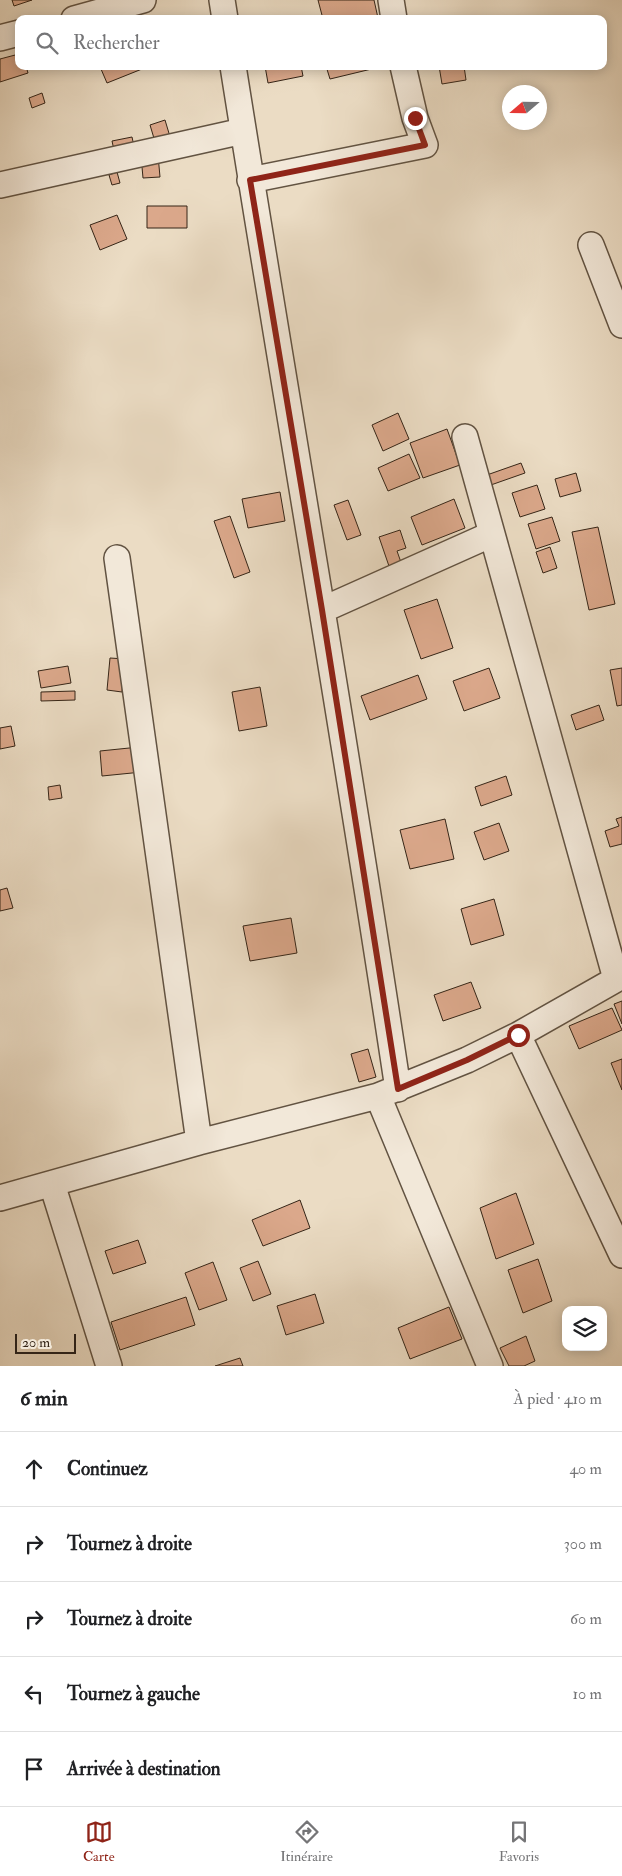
<!DOCTYPE html>
<html lang="fr">
<head>
<meta charset="utf-8">
<style>
	:root { --surface:#fff; --page:#f2f2f2; --text:#202124; --muted:#757577; --line:#e0e0e0; --accent:#8f2418 }
	body { margin:0; font-family:"IM FELL Double Pica",serif; background:var(--page); color:var(--text) }
	.controls { position:absolute; right:15px; bottom:15px; display:grid; overflow:hidden; border-radius:10px; box-shadow:0 2px 12px #0003 }
	.controls button { width:45px; height:45px; display:grid; place-items:center; padding:0; border:0; border-bottom:1px solid var(--line); background:var(--surface); color:var(--text); font:25px sans-serif }
	.compass { position:absolute; left:502px; top:85px; width:45px; height:45px; border-radius:50%; background:var(--surface); box-shadow:0 2px 12px #0003; rotate:250deg }
	.scale { position:absolute; left:15px; bottom:12px; width:61px; box-sizing:border-box; padding-left:5px; border:2px solid #352517; border-top:0; font-size:14px; line-height:18px; white-space:nowrap; color:#352517; -webkit-text-stroke:4px #f2e8d9; paint-order:stroke }
	.stop { position:absolute; width:15px; height:15px; margin:-11px; border:4px solid #8f2418; border-radius:50%; background:#fff }
	.stop.end { background:#8f2418; border-color:#fff; box-shadow:0 1px 5px #0008 }
	.list { margin:0; padding:0; list-style:none }
	h2 { display:flex; justify-content:space-between; align-items:center; height:65px; margin:0; padding:0 20px; font-size:21px }
	h2 small { font-size:16px; font-weight:400; color:var(--muted) }
	.list li { display:grid; grid-template-columns:32px 1fr auto; gap:15px; align-items:center; box-sizing:border-box; height:75px; padding:0 20px; border-top:1px solid var(--line) }
	.list b { display:block; font-size:19px; white-space:nowrap }
	.list em { font-size:16px; font-style:normal; color:var(--muted) }
	.icon { flex:none; width:28px; height:28px; fill:none; stroke:currentColor; stroke-width:2; stroke-linecap:round; stroke-linejoin:round }
	.map { position:relative; flex:none; width:622px; height:1366px; overflow:hidden }
	.search { position:absolute; background:var(--surface); box-shadow:0 2px 12px #0003; left:15px; right:15px; top:15px; height:55px; display:flex; align-items:center; gap:12px; box-sizing:border-box; padding:0 18px; border-radius:10px; color:var(--muted); font-size:19px }
	.sheet { height:440px; background:var(--surface) }
	nav { display:flex; justify-content:space-around; align-items:center; box-sizing:border-box; height:70px; border-top:1px solid var(--line); background:var(--surface); font-size:14px; color:var(--muted) }
	nav a { display:grid; justify-items:center; gap:2px }
	nav .on { color:var(--accent) }
	.map>svg:first-child { display:block }
	.building { fill:#dba88b; stroke:#352517 }
	.lines { fill:none; stroke-linecap:round; stroke-linejoin:round }
	.minor-casing { stroke:#625342; stroke-width:28 }
	.minor { stroke:#f2e8d9; stroke-width:25 }
	.route { stroke:#8f2418; stroke-width:6 }
</style>
</head>
<body>
<div class="map">
<svg width="622" height="1366" viewBox="0 0 622 1366">
	<rect width="100%" height="100%" fill="#ebdcc4"/>
	<filter id="stains"><feTurbulence type="fractalNoise" baseFrequency=".004" numOctaves="4"/><feColorMatrix values="0 0 0 0 .2 0 0 0 0 .09 0 0 0 0 .02 0 0 0 .5 -.17"/></filter>
	<radialGradient id="worn" r=".72"><stop offset=".6" stop-color="#630" stop-opacity="0"/><stop offset="1" stop-color="#630" stop-opacity=".3"/></radialGradient>
	<path class="building" d="M12,0H32L14,6Z
		M318,0H374L378,18L323,19Z
		M19,54V66H26L28,73L0,82V59Z
		M107,66H141L142,69L107,83L101,69Z
		M265,66H301L303,76L268,83Z
		M326,66H384L330,79Z
		M439,66H464L466,80L442,84Z
		M42,93L45,103L32,108L29,98Z
		M165,120L171,140L156,145L150,125Z
		M132,137L134,146L114,150L112,141Z
		M158,155L160,177L143,178L141,156Z
		M117,172L120,183L112,185L109,175Z
		M147,206H187V228H147Z
		M117,215L127,239L100,250L90,225Z
		M398,413L409,439L383,451L372,425Z
		M447,429L460,465L423,478L410,443Z
		M409,454L420,478L388,491L378,468Z
		M521,463L525,473L488,486L484,476Z
		M576,473L581,491L560,497L555,479Z
		M537,485L545,509L520,517L512,493Z
		M280,492L285,521L248,528L242,499Z
		M454,499L465,528L422,545L411,517Z
		M348,500L361,535L347,540L334,505Z
		M230,516L250,572L234,578L214,521Z
		M552,517L560,541L536,549L528,524Z
		M598,527L615,604L589,610L572,532Z
		M400,530L406,548L397,551L403,568L391,572L379,537Z
		M550,547L557,568L543,573L536,552Z
		M437,599L453,648L421,659L404,610Z
		M110,658L125,659L122,692L107,690Z
		M68,666L71,683L41,688L38,671Z
		M489,668L500,698L464,711L453,681Z
		M622,668V705L617,706L610,670Z
		M418,675L427,699L370,720L361,696Z
		M260,687L267,726L239,731L232,692Z
		M75,691V700L41,701V692Z
		M599,705L604,720L576,730L571,715Z
		M11,726L15,746L0,749V728Z
		M139,747L142,772L102,776L100,751Z
		M506,776L512,795L481,806L475,787Z
		M60,785L62,798L49,800L48,787Z
		M622,817V844L610,847L605,831L619,826L616,819Z
		M445,819L454,859L410,869L400,830Z
		M499,823L509,851L484,860L474,832Z
		M7,888L13,908L0,911V890Z
		M494,899L504,935L471,945L461,909Z
		M291,918L297,953L250,961L243,926Z
		M471,982L481,1008L443,1021L434,995Z
		M622,1001V1024L614,1004Z
		M612,1008L622,1030L579,1049L569,1026Z
		M368,1049L376,1077L359,1082L351,1054Z
		M622,1059V1090L611,1063Z
		M516,1193L534,1244L496,1259L480,1208Z
		M300,1200L310,1228L263,1246L252,1220Z
		M138,1240L146,1263L113,1274L105,1251Z
		M538,1259L552,1301L523,1313L508,1270Z
		M258,1261L271,1294L253,1301L240,1268Z
		M213,1262L227,1300L199,1310L185,1273Z
		M315,1294L324,1323L286,1335L277,1306Z
		M186,1297L195,1325L120,1350L111,1322Z
		M449,1307L462,1339L410,1359L398,1328Z
		M526,1336L535,1361L524,1366H509L500,1348Z
		M240,1358L243,1366H215Z"/>
	<g class="lines">
		<g class="minor-casing">
			<path id="minor" d="M222,0L225,19
				M391,0L394,19
				M74,19L143,0
				M0,38L19,33
				M233,66C287,407 347,747 398,1089
				M250,180L425,145L415,118L403,66
				M0,185L243,131
				M591,245L622,325
				M465,437L616,979
				M117,558L199,1142
				M322,610L492,534
				M518,1035L622,1255
				M378,1096L490,1366
				M52,1184L109,1366
				M0,1198L199,1142L378,1096L467,1060L518,1035L622,976"/>
		</g>
		<use href="#minor" class="minor"/>
	</g>
	<g class="lines">
		<path class="route" d="M415,118L425,145L250,180L322,610L398,1089L467,1060L518,1035"/>
	</g>
	<rect width="100%" height="100%" filter="url(#stains)"/>
	<rect width="100%" height="100%" fill="url(#worn)"/>
</svg>
<div class="controls">
<button><svg class="icon" aria-label="layers" viewBox="0 0 24 24"><path d="M12 4l9 5-9 5-9-5zM3 14l9 5 9-5"/></svg></button>
</div>
<svg class="compass" viewBox="-18 -18 36 36"><path d="M0-13l5 13h-10z" fill="#e53935"/><path d="M0 13l5-13h-10z" fill="#757577"/></svg>
<div class="scale">20 m</div>
<div class="stop" style="left:518px;top:1035px"></div>
<div class="stop end" style="left:415px;top:118px"></div>
<div class="search"><svg class="icon" aria-label="search" viewBox="0 0 24 24"><circle cx="10" cy="10" r="6"/><path d="M15 15l6 6"/></svg>Rechercher</div>
</div>
<section class="sheet">
<h2>6 min<small>À pied · 410 m</small></h2>
<ul class="list">
<li><svg class="icon" aria-label="ahead" viewBox="0 0 24 24"><path d="M12 20V5M6 11l6-6 6 6"/></svg><div><b>Continuez</b></div><em>40 m</em></li>
<li><svg class="icon" aria-label="right" viewBox="0 0 24 24"><path d="M7 20v-9h11M14 6l5 5-5 5"/></svg><div><b>Tournez à droite</b></div><em>300 m</em></li>
<li><svg class="icon" aria-label="right" viewBox="0 0 24 24"><path d="M7 20v-9h11M14 6l5 5-5 5"/></svg><div><b>Tournez à droite</b></div><em>60 m</em></li>
<li><svg class="icon" aria-label="left" viewBox="0 0 24 24"><path d="M17 20v-9H6M10 6l-5 5 5 5"/></svg><div><b>Tournez à gauche</b></div><em>10 m</em></li>
<li><svg class="icon" aria-label="arrive" viewBox="0 0 24 24"><path d="M6 21V4h12l-3 4 3 4H6"/></svg><div><b>Arrivée à destination</b></div></li>
</ul>
</section>
<nav>
<a class="on"><svg class="icon" aria-label="map" viewBox="0 0 24 24"><path d="M3 6l6-2 6 2 6-2v14l-6 2-6-2-6 2zM9 4v14M15 6v14"/></svg>Carte</a>
<a><svg class="icon" aria-label="directions" viewBox="0 0 24 24"><path d="M12 3l9 9-9 9-9-9zM9 14v-3h6M13 9l2 2-2 2"/></svg>Itinéraire</a>
<a><svg class="icon" aria-label="saved" viewBox="0 0 24 24"><path d="M7 4h10v16l-5-4-5 4z"/></svg>Favoris</a>
</nav>
</body>
</html>
